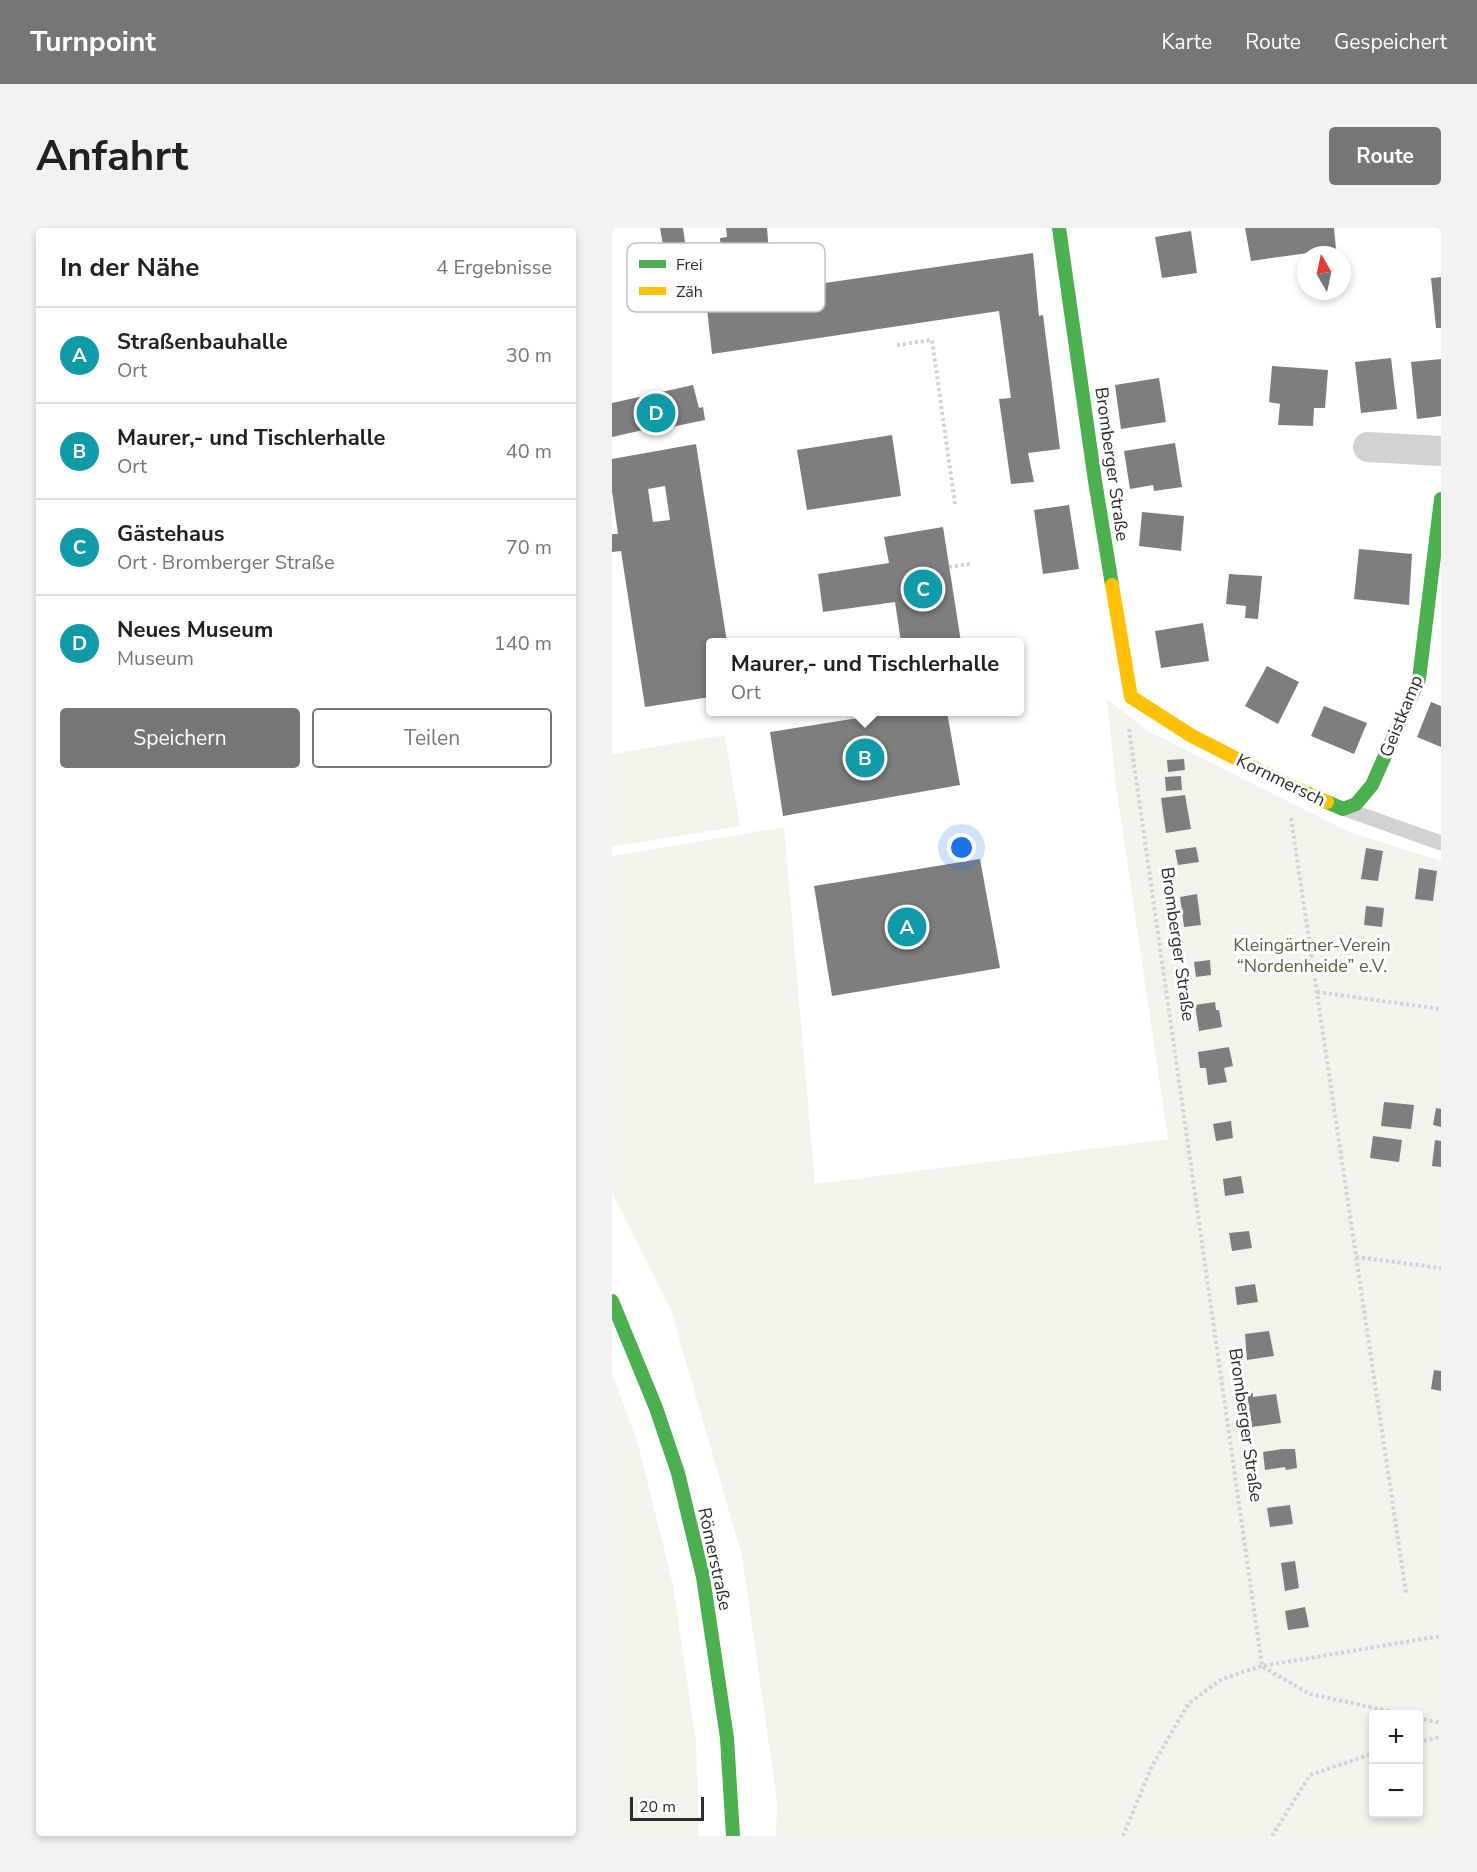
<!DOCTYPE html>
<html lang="de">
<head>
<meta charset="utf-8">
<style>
	:root { --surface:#fff; --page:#f2f2f2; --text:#202124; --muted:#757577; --line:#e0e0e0; --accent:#767676 }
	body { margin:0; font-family:"Nunito Sans",sans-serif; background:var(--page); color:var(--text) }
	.controls { position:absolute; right:18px; bottom:18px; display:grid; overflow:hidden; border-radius:6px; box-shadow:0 3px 9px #0003 }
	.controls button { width:54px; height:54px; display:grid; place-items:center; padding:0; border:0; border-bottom:2px solid var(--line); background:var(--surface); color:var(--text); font:30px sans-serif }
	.compass { position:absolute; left:685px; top:18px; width:54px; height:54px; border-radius:50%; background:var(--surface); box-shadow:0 3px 9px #0003; rotate:351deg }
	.scale { position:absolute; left:18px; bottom:15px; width:74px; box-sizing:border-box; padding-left:6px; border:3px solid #2d2d2d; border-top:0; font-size:16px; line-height:21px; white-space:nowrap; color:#2d2d2d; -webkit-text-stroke:4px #fff; paint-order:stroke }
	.you { position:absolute; left:350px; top:620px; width:21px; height:21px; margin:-15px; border:4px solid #fff; border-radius:50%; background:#1a73e8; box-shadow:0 0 0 9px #1a73e833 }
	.badge { display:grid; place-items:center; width:39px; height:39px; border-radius:50%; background:var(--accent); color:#fff; font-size:20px; font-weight:700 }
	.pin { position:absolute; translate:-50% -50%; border:3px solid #fff; box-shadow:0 2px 6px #0006 }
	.popup { position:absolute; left:94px; top:410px; width:318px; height:78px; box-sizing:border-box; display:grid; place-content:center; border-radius:6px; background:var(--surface); filter:drop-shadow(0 2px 4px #0005); font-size:20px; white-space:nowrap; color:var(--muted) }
	.popup b { font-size:22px; color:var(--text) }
	.popup::after { content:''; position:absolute; left:50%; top:100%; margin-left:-12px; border:12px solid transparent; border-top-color:var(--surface) }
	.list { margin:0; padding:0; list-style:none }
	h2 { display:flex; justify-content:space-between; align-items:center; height:78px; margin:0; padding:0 24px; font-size:26px }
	h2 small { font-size:20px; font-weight:400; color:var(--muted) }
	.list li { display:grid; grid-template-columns:39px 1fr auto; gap:18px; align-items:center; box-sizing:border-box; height:96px; padding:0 24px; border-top:2px solid var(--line) }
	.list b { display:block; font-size:22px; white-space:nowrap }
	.list p { margin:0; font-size:20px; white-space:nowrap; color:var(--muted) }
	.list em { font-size:20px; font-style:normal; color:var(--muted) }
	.actions { display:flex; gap:12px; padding:18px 24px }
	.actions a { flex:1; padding:14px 0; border:2px solid var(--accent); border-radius:6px; text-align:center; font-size:21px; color:var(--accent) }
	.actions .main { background:var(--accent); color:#fff }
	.map { position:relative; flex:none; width:829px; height:1608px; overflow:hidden; border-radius:6px }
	header { display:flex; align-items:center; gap:36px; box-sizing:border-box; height:84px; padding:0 30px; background:var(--accent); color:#fff }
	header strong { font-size:28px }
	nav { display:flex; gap:33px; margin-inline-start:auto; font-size:21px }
	.intro { display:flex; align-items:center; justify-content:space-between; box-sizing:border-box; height:144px; padding:0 36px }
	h1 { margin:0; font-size:42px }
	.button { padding:15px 27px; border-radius:6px; background:var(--accent); color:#fff; font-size:21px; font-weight:700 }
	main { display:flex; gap:36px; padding:0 36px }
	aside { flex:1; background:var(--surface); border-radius:6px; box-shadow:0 3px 9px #0003 }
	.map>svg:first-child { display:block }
	.green { fill:#f0f4eb; fill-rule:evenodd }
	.building { fill:#7e7e7e; fill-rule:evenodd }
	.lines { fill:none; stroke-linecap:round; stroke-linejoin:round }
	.path { stroke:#d2d2d2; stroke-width:4; stroke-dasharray:3 3; stroke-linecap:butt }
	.lane { stroke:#d2d2d2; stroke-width:15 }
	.street { stroke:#d2d2d2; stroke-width:30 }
	.fast { stroke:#4caf50; stroke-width:14 }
	.slow { stroke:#ffc107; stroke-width:14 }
	.labels { text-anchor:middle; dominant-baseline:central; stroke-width:6; stroke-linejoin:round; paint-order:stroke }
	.street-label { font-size:18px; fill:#2d2d2d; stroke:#fff }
	.park-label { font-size:18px; fill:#52683c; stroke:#fff }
	.key { fill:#fff; stroke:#c0c0c0; stroke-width:1.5 }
	.key-label { font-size:16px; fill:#2d2d2d }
</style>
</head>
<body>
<header>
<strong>Turnpoint</strong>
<nav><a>Karte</a><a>Route</a><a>Gespeichert</a></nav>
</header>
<div class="intro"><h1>Anfahrt</h1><a class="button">Route</a></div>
<main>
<aside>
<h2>In der Nähe<small>4 Ergebnisse</small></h2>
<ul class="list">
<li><span class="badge" style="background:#0f9aa8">A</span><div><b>Straßenbauhalle</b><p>Ort</p></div><em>30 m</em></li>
<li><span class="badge" style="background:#0f9aa8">B</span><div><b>Maurer,- und Tischlerhalle</b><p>Ort</p></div><em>40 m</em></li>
<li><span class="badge" style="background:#0f9aa8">C</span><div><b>Gästehaus</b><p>Ort · Bromberger Straße</p></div><em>70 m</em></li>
<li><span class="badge" style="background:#0f9aa8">D</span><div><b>Neues Museum</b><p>Museum</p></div><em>140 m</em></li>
</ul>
<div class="actions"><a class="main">Speichern</a><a>Teilen</a></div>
</aside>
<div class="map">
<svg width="829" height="1608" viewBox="0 0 829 1608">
	<rect width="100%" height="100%" fill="#fff"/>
	<path class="green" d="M495,471L536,503L737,604L829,633V1608H164L165,1573L130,1328L59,1082L0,964V628L172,599L203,956L556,911L503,551ZM762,1486H806V1586H762Z
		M113,507L128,598L0,619V526Z
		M0,1145L26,1216L61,1357L84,1514L87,1608H0Z"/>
	<path class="building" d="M48,0H71L78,49L57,52Z
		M114,0H155L157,24L109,26L108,10L115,9Z
		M633,0H722L724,21L639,33Z
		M579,3L585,45L550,50L543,9Z
		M421,25L427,88L431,87L448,221L416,225L422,254L399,256L387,171L399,170L387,83L100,126L94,72Z
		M829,49V100H824L819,50Z
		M779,130L785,181L749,185L743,134Z
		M829,131V188L805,191L799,134Z
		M660,138L716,142L713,180H702L701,198L666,197L668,176L657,174Z
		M547,150L554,194L509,201L503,157Z
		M81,157L87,180L91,179L93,192L50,201L49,198L0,209V175Z
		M280,207L289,268L195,282L185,222Z
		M563,215L570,259L542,263L541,257L518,261L512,223Z
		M84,216L115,414H98V469L33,479L9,323L0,324V306H6L0,263V231ZM53,258L58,292L41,294L36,261Z
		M457,277L467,341L431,346L422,282Z
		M530,284L572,288L569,323L527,318Z
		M331,299L349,414H289L283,374L211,384L206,346L277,335L272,309Z
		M747,321L800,326L797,377L742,371Z
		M617,346L650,348L646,391L633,390L634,378L614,376Z
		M591,395L597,433L549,440L543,403Z
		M655,438L687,454L666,496L633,478Z
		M819,474L829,478V519L805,509Z
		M712,478L755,495L742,526L699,508Z
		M284,484H335L348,557L171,588L158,504Z
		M572,531L573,542L556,544L555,532Z
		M569,548L570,562L554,563L553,549Z
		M573,567L579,601L554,605L549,570Z
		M584,619L587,634L566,637L563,622Z
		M754,620L771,623L766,653L749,651Z
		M368,631L388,740L220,768L202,658Z
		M807,640L825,643L821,673L803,671Z
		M585,666L589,697L572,699L568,669Z
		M754,678L772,680L770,699L752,697Z
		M598,732L599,747L584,749L582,734Z
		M603,774L604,782H607L610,799L587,803L583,777Z
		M617,819L621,838L612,840L615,854L596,857L594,840H588L586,824Z
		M772,874L802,877L799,901L769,898Z
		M824,880L829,881V899L821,897Z
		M619,893L621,910L604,913L601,896Z
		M761,908L790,912L787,934L758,930Z
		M823,912L829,913V939L820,938Z
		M629,948L632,965L613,968L611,951Z
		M637,1003L640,1020L620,1023L617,1005Z
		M643,1056L646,1074L625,1077L623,1059Z
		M657,1103L662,1128L635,1132L633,1106Z
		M822,1142L829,1143V1163L819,1161Z
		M641,1165V1169L664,1166L669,1195L640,1199L635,1166Z
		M670,1221H683L685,1240L674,1242L673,1239L653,1242L651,1224Z
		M678,1277L681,1296L658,1299L655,1280Z
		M683,1333L687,1360L673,1363L669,1335Z
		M693,1379L697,1399L676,1402L673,1383Z"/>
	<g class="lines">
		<path class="path" d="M285,117L320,112L343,276
			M337,339L358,336
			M517,501L650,1438
			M679,590L794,1365
			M705,764L829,781
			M744,1029L829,1040
			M651,1439L698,1466L791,1486
			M806,1490L829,1495
			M806,1514L829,1509
			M511,1608L540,1538L577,1475L610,1451L650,1438L829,1408
			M660,1608L698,1547L762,1525"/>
		<path class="lane" d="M736,582L829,615"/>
		<path class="street" d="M756,219L829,223"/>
		<path class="fast" d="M447,0L483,253L500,357
			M715,574L731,581L744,576L760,557L807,451L829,271
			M0,1073L44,1180L66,1245L91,1349L115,1510L121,1608"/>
		<path class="slow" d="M500,357L519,469L580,508L674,556L715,574"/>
	</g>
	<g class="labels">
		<g class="street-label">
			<text transform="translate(500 236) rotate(82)">Bromberger Straße</text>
			<text transform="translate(789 488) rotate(-68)">Geistkamp</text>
			<text transform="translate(669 552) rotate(26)">Kornmersch</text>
			<text transform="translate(566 716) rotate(82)">Bromberger Straße</text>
			<text transform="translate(634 1197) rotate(82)">Bromberger Straße</text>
			<text transform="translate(103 1331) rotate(78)">Römerstraße</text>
		</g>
		<g class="park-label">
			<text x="700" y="717">Kleingärtner-Verein<tspan x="700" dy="21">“Nordenheide” e.V.</tspan></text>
		</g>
	</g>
	<rect x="15" y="15" width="198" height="69" rx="9" class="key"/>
	<rect x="27" y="32" width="27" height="8" fill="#4caf50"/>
	<rect x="27" y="59" width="27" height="8" fill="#ffc107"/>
	<g class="key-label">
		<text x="64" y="42">Frei</text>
		<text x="64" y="69">Zäh</text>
	</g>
</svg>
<div class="controls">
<button>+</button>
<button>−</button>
</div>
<svg class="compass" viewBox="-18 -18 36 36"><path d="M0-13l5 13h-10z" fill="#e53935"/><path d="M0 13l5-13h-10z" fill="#757577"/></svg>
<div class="scale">20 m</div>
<div class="you"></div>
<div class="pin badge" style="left:295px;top:699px;background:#0f9aa8">A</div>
<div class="pin badge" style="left:253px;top:530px;background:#0f9aa8">B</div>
<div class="popup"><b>Maurer,- und Tischlerhalle</b>Ort</div>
<div class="pin badge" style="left:311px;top:361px;background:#0f9aa8">C</div>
<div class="pin badge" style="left:44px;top:185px;background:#0f9aa8">D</div>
</div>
</main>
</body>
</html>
